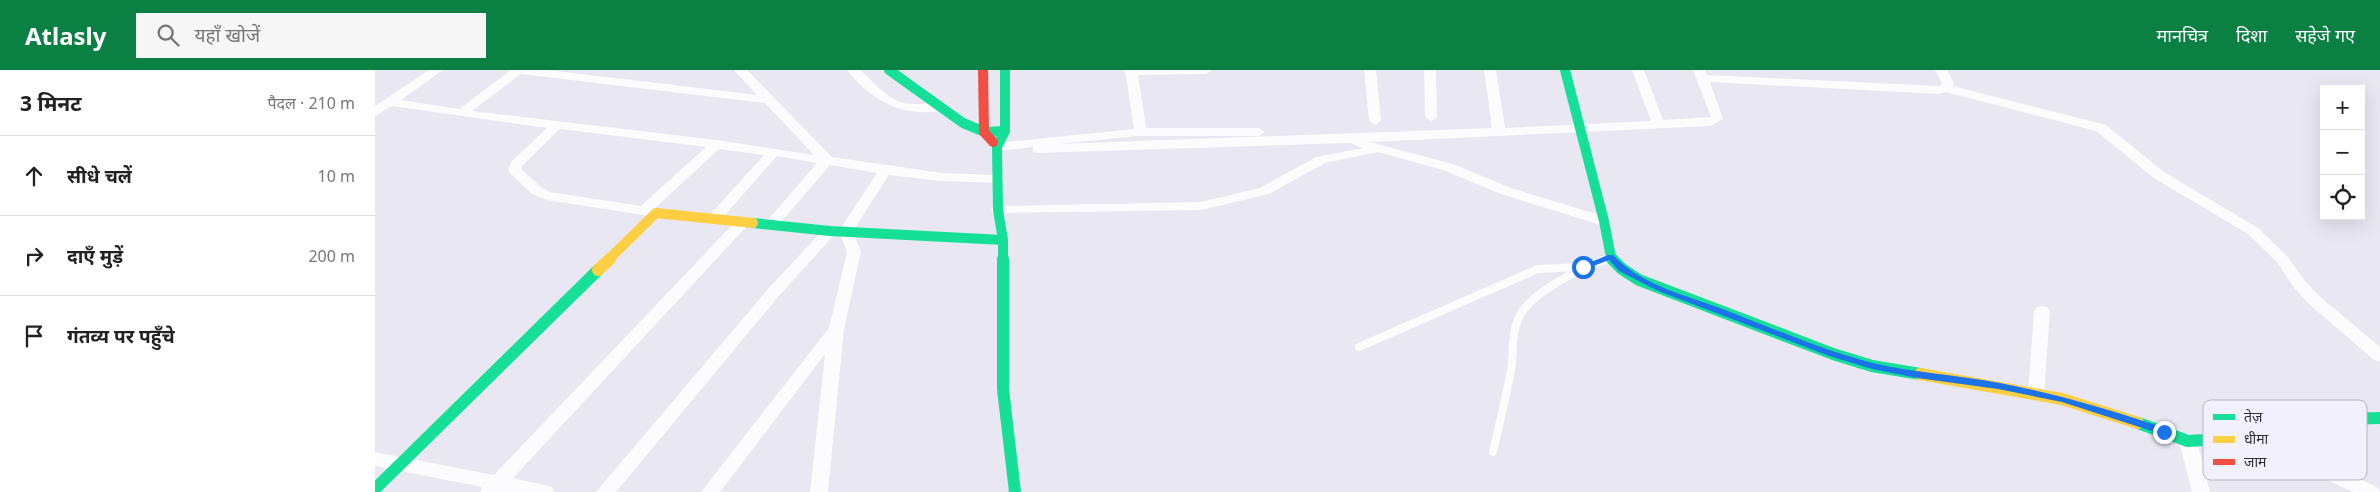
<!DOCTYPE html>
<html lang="hi">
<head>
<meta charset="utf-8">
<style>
	:root { --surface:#fff; --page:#f6f6f6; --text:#222; --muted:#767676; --line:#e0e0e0; --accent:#0b8043 }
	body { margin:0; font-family:"Noto Sans","Noto Sans Devanagari",sans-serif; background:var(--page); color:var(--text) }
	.controls { position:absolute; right:15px; top:15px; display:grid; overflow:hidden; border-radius:0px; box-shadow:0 5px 20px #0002 }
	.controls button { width:45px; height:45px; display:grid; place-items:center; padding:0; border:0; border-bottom:1px solid var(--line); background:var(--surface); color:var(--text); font:25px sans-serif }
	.stop { position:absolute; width:15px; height:15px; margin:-11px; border:4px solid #1a73e8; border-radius:50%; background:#fff }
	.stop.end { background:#1a73e8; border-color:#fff; box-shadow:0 1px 5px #0008 }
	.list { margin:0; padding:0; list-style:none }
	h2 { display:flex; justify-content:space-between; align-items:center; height:65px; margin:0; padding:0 20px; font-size:21px }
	h2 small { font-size:16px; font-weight:400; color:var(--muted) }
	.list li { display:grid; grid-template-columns:32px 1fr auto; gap:15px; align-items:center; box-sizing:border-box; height:80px; padding:0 20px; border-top:1px solid var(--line) }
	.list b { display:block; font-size:19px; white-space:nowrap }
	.list em { font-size:16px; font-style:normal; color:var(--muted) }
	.icon { flex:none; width:28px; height:28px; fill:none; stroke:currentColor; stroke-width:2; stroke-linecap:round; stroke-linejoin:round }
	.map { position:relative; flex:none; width:2005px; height:422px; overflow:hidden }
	header { display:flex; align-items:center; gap:30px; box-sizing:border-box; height:70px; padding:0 25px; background:var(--accent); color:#fff }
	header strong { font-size:24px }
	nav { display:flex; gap:28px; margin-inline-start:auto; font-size:18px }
	.search { width:350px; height:45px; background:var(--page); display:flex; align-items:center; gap:12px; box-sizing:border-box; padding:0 18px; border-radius:0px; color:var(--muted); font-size:19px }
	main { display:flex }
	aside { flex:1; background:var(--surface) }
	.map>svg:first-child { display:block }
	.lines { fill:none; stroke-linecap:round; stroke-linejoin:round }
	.lane-far1 { stroke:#fcfbfd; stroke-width:7 }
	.lane { stroke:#fcfbfd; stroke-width:8 }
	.street { fill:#fcfbfd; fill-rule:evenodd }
	.fast-far1 { stroke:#16e098; stroke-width:10 }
	.fast { stroke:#16e098; stroke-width:12 }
	.slow-far1 { stroke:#ffcf43; stroke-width:10 }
	.slow { stroke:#ffcf43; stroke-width:12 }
	.jam { stroke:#f24e42; stroke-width:10 }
	.route { fill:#1a73e8 }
	.key { fill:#f2f0fc; stroke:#b8b6c1; stroke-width:1 }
	.key-label { font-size:14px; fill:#302f36 }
</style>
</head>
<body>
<header>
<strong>Atlasly</strong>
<div class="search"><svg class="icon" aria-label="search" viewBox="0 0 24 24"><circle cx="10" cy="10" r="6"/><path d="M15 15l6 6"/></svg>यहाँ खोजें</div>
<nav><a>मानचित्र</a><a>दिशा</a><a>सहेजे गए</a></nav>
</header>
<main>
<aside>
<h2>3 मिनट<small>पैदल · 210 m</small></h2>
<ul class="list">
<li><svg class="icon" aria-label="ahead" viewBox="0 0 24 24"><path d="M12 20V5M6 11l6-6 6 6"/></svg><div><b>सीधे चलें</b></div><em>10 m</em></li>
<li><svg class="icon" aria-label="right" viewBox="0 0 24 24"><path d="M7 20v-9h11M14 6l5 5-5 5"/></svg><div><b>दाएँ मुड़ें</b></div><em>200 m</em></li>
<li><svg class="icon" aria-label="arrive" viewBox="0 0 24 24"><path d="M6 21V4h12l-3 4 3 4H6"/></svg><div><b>गंतव्य पर पहुँचे</b></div></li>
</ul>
</aside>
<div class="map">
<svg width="2005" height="422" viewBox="0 0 2005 422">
	<rect width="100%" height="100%" fill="#e8e7f2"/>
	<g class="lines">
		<path class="lane-far1" d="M1228,190L1236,187"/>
		<path class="lane" d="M984,277L1163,199L1206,197
			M1118,382C1124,355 1131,327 1136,300C1139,283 1136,263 1144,247C1157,221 1205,199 1232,189"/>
		<path class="street" d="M54,0H68L26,30L84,39L136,0H173L382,25L359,0H372L457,87L567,103L622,105L629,109L622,113L567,111L514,105L478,161L486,182L469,259L453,422H435L450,284L345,422H326L454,258L472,182L464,161L502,103L455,95L401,158H391L389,155L391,152L442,93L402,86L343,153L338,155L331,150L333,147L389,85L344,79L280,138L288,143L281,147L172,130L157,124L133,101L136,92L172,58L17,36L0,46V36ZM146,4L390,33L439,85L342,70L97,41ZM185,59L331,77L266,136L175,122L167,118L147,100V96Z
			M472,0H485C498,11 511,28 528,33C540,36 567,30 573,37C569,42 562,41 555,42C521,44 493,27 472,0Z
			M750,0H837L831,4L763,5L771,58H884L890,62L884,66H764L683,74L1117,58L1109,0H1121L1130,58L1276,51L1257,0H1269L1288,50L1336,47L1318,0H1330L1332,5L1564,16L1567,13L1560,0H1572L1579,13L1578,16L1731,55L1789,102L1883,158L1912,186L1930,211L1944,226L2005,277V292L1999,290L1934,234L1920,219L1902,192L1873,164L1779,108L1721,61L1571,22L1564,24L1335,12L1348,49L1335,56L995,72L1078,94L1136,118L1234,148L1236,151L1229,156L1126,124L1068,100L1003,82L950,93L894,124L826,140L618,143L616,140L618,137L623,136L826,132L885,118L941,87L988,78L975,73L663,83L658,82V77L622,81L615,77L622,73L759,59Z
			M989,0H1001L1006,51L1000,55L994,51Z
			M1049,0H1061L1062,47L1056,51L1050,47Z
			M367,148L372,150L374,153L372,156L138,408L177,417L180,422H105L107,417L0,396V382L119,405L362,150Z
			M455,156L460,158L462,161L460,164L403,227L241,422H221L393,219L450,158Z
			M1667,236L1672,237L1675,241L1669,324L1667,328L1661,330L1655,328L1653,324L1659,241L1662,237Z
			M1863,355L2002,417L2005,422H1978L1857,367L1854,362L1857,357Z
			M1813,364L1819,366L1822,371L1835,422H1817L1804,371L1807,366Z"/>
		<path class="fast-far1" d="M514,0L588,53L610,62L630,61
			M1190,0L1229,151L1236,187L1239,190
			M378,153L455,161L628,170
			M628,190V170L623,140L622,77L630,61V0"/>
		<path class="fast" d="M628,189V319L640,422
			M1237,189L1247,199L1264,210L1458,284L1497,296L1545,304
			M1763,353L1813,371L1829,370L1929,350L2005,348
			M0,419L223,200"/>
		<path class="slow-far1" d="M233,190L281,143L378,153"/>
		<path class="slow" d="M223,200L235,189
			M1545,304L1687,329L1763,353"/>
		<path class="jam" d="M608,0L609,62L618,72"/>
	</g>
	<path class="route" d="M1233,185H1238C1265,214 1309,225 1345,238C1395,257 1446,280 1498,293C1540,303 1583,305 1625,313C1682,324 1737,340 1792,359L1793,362L1789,365L1687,332L1623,319L1542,308L1497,299L1454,286L1283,221L1244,201L1234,190L1208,200L1204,197Z"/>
	<rect x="1828" y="330" width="164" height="80" rx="8" class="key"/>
	<rect x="1838" y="344" width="22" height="6" fill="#16e098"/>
	<rect x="1838" y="366" width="22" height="7" fill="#ffcf43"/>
	<rect x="1838" y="389" width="22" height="6" fill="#f24e42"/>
	<g class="key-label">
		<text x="1869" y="352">तेज़</text>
		<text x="1869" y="374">धीमा</text>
		<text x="1869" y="397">जाम</text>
	</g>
</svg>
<div class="controls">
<button>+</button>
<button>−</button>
<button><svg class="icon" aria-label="locate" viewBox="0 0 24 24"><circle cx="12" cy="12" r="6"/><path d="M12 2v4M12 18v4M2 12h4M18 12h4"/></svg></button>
</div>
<div class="stop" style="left:1208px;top:197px"></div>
<div class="stop end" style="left:1789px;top:362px"></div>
</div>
</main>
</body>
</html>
